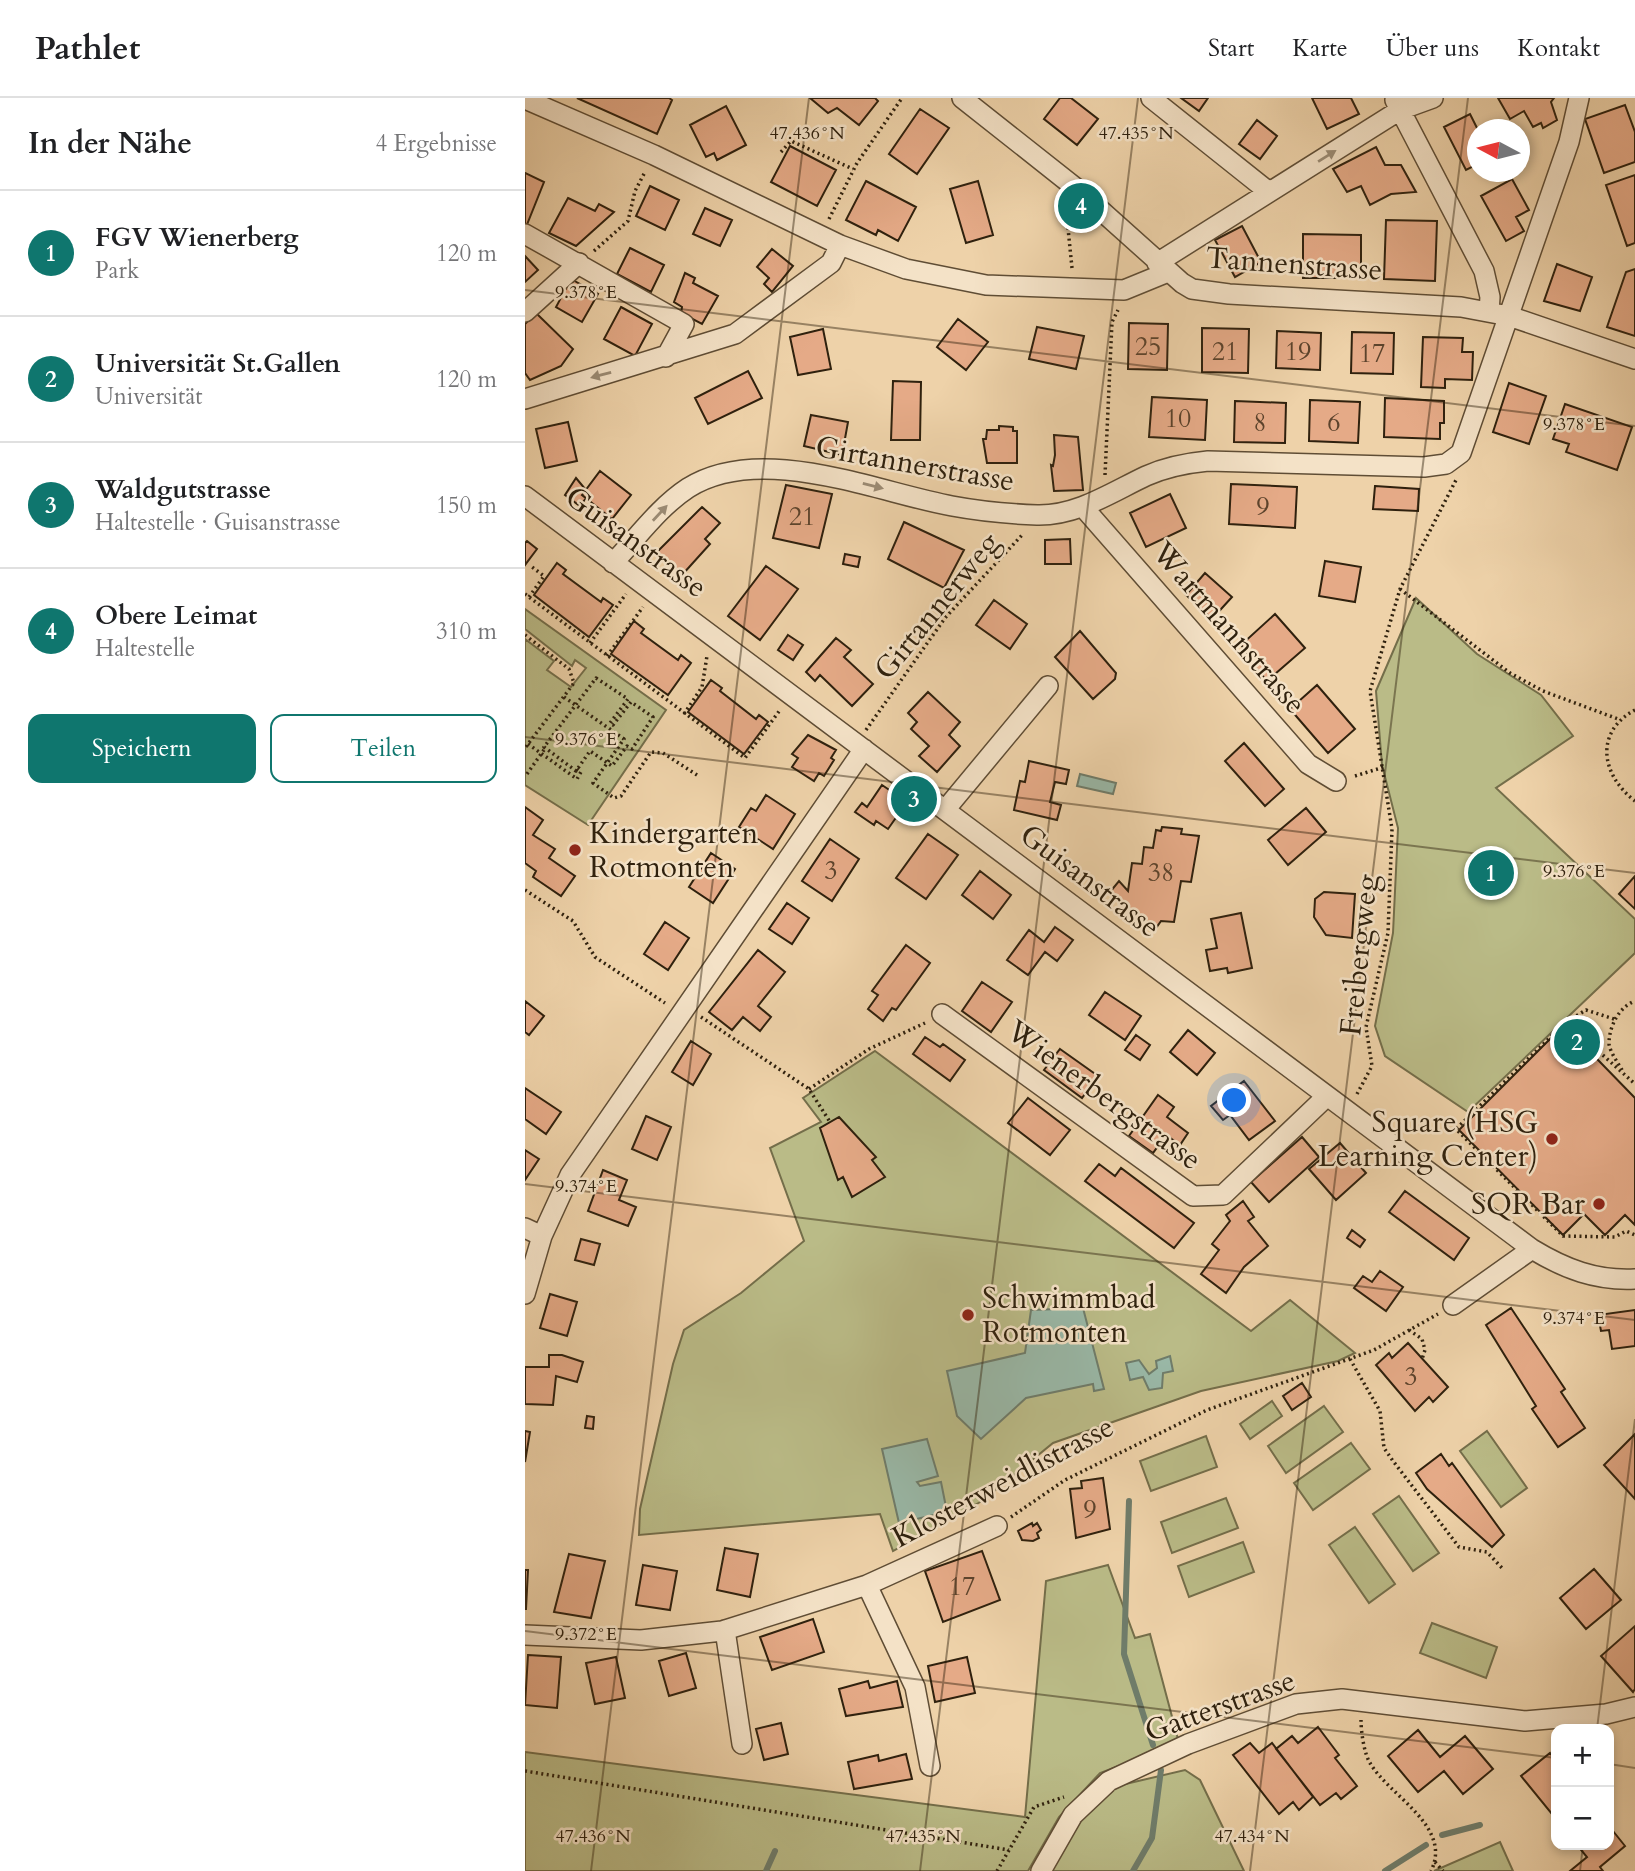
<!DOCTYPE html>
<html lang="de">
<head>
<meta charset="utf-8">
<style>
	:root { --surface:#fff; --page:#f6f6f6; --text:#202124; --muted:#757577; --line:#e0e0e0; --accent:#0f766e }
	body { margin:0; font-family:Cardo,serif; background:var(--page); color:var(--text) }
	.controls { position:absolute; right:21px; bottom:21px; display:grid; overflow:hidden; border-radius:14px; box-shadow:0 4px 10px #0003 }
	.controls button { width:63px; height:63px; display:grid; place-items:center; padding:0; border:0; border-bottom:2px solid var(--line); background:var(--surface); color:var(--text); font:35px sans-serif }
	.compass { position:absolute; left:942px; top:21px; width:63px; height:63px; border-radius:50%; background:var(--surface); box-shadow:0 4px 10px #0003; rotate:277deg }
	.you { position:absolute; left:710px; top:1003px; width:24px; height:24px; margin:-18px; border:5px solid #fff; border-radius:50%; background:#1a73e8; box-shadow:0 0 0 10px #1a73e833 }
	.badge { display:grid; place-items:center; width:46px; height:46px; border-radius:50%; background:var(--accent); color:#fff; font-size:23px; font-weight:700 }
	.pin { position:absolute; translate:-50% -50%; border:4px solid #fff; box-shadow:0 2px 7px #0006 }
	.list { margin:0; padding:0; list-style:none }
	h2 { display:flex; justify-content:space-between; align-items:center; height:91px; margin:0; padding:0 28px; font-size:30px }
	h2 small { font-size:23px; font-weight:400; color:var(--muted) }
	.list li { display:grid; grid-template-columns:46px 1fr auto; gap:21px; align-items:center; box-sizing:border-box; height:126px; padding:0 28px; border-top:2px solid var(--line) }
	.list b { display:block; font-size:26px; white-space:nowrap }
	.list p { margin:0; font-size:23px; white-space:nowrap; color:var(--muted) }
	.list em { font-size:23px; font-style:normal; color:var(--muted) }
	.actions { display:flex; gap:14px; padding:21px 28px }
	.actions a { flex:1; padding:16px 0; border:2px solid var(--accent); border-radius:14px; text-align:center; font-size:24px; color:var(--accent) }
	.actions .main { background:var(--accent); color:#fff }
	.map { position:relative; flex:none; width:1110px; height:1773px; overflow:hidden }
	header { display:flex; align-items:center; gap:42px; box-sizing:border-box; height:98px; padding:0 35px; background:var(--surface); border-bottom:2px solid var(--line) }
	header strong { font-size:33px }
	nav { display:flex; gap:38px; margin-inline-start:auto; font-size:24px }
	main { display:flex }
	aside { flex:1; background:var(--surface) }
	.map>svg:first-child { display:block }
	.green { fill:#babb87; stroke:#746e4a; stroke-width:2 }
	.water { fill:#99b8a7; stroke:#6f7c6a; stroke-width:2 }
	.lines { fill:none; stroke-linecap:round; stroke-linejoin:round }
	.stream { stroke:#6f7c6a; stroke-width:6 }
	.building { fill:#e5aa87; stroke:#2f210e; stroke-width:2 }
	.minor-casing { stroke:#5f4d35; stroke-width:22 }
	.path { stroke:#2f210e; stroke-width:3.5; stroke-dasharray:2 3.5; stroke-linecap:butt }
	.minor { stroke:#f4e2c7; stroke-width:19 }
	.oneway { fill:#9b8b74 }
	.ticks { fill:none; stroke:#2f210e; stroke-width:2; stroke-opacity:0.45 }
	.poi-dot { fill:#8f2418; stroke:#f4e2c7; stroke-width:2.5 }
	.labels { text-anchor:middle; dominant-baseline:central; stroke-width:5; stroke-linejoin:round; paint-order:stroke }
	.number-label { font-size:26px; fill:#5c432c }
	.street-label { font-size:30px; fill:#2f210e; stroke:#f4e2c7 }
	.poi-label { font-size:30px; fill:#2f210e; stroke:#f4e2c7; text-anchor:start }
	.ticks-label { font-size:18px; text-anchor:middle; fill:#2f210e; stroke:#f4e2c7; stroke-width:5; stroke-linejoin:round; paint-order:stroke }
</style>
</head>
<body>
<header>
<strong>Pathlet</strong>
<nav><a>Start</a><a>Karte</a><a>Über uns</a><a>Kontakt</a></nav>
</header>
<main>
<aside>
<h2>In der Nähe<small>4 Ergebnisse</small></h2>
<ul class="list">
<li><span class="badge">1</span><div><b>FGV Wienerberg</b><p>Park</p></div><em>120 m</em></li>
<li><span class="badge">2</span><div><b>Universität St.Gallen</b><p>Universität</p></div><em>120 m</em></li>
<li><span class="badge">3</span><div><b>Waldgutstrasse</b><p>Haltestelle · Guisanstrasse</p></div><em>150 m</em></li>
<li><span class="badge">4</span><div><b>Obere Leimat</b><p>Haltestelle</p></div><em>310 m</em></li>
</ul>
<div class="actions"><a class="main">Speichern</a><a>Teilen</a></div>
</aside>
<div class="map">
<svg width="1110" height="1773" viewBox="0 0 1110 1773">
	<rect width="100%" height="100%" fill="#eed2a9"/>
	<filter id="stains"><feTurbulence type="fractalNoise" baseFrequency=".00286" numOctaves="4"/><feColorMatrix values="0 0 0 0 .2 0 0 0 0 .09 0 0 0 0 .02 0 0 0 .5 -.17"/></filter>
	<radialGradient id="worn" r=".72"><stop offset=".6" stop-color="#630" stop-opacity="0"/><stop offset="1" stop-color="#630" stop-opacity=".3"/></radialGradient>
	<path class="green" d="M891,500L952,556L1016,597L1048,638L971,690L1110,821V855L943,1014L860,958L850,928L868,835L873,730L857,667L851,593Z
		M0,511L141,612L63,727L0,687V541L29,563L22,572L46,589L61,570L50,562L47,568L0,531Z
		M350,953L726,1233L765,1202L830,1255L813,1263L676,1293L528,1345L457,1403L368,1453L355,1416L114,1437L115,1411L148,1266L159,1232L216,1195L279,1143L245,1050L296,1024L278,1000Z
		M747,1303L757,1318L725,1341L715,1326Z
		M799,1308L818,1334L761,1375L743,1348Z
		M962,1333L1002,1390L976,1409L935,1353Z
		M681,1338L692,1369L626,1393L615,1363Z
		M826,1345L845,1371L788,1412L769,1385Z
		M874,1398L914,1455L888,1473L848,1416Z
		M701,1400L713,1430L647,1455L636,1424Z
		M830,1429L870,1486L844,1505L804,1447Z
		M718,1444L729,1474L664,1499L653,1468Z
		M583,1467L610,1540L625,1536L654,1645L575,1675L534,1719L503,1773H0V1654L500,1719L521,1483Z
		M907,1525L972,1549L961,1580L895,1555Z
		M660,1672L675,1682L719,1773H522L554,1722L592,1688Z
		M975,1744L988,1773H909Z"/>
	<path class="water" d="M555,676L591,685L588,696L552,688Z
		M558,1210L579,1291L569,1293L568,1286L501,1300L456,1341L432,1318L422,1273L500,1255L506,1212Z
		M645,1258L648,1273L638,1275L637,1290L624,1292L618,1279L605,1282L601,1265L614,1262L624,1276L632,1270L631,1263Z
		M402,1341L413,1378L392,1384L395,1388L416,1384L422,1414L374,1425L357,1351Z"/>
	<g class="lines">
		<path class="stream" d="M604,1403L599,1556L628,1647
			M917,1737L955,1727
			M241,1773L250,1753
			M608,1773L627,1740L636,1672
			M860,1773L901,1747"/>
	</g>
	<path class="building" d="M52,0H144L147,2L132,36Z
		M285,0H350L353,3L334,27L312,10L303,15Z
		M535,0H546L573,21L552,47L519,21Z
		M656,0H683L674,13Z
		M787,0H826L834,16L802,31Z
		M973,0H1029L1026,4L1032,22L1018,30L1016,25L1008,29L999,13L985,21Z
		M1100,7L1110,34V64L1079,75L1060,21Z
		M201,8L221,47L192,62L189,55L181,59L165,27Z
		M395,11L424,30L392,76L364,56Z
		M945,16L953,32V66L941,72L919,29Z
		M732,22L752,38L735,61L714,46Z
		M265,48L311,72L292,108L246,84Z
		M851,49L860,67H876L891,94L866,96L845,107L836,88L822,94L808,71Z
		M0,75L19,84L1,129H0Z
		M1110,77V145L1102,148L1081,87Z
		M987,81L1004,112L991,119L999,133L981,143L956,98Z
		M341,83L391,109L373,143L353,132L351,137L321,122Z
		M453,83L468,137L441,145L425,91Z
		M125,88L154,102L140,132L111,118Z
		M43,100L70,113L74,106L89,114L51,148L24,135Z
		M180,110L207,122L195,148L168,136Z
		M861,122L912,123L910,183L859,181Z
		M717,128L736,164L710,179L690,142Z
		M778,136L836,137V180H778Z
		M105,150L139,167L126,194L92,176Z
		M247,151L268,168L247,194L239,186L244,180L232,169Z
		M0,158L13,172L0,184Z
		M1032,166L1067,179L1055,213L1019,203Z
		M1110,171V238L1082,229L1101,174Z
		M160,175L170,180L168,185L193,198L177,226L156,215L157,209L149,204Z
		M46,181L73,196L57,224L31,209Z
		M96,209L127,226L110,258L79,241Z
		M11,215L48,251L36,268L5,282L0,275V226Z
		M433,221L463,244L441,272L412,249Z
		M604,225L643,226L642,272L603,271Z
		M512,229L559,238L551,271L504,261Z
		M677,230L724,231L723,275L677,274Z
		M298,231L306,271L273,277L265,239Z
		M752,233L796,235L795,272L751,270Z
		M827,234L869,235L868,276L826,275Z
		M898,239L938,240L937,254H948L947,282L920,281V290L896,289Z
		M223,273L237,300L183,326L170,300Z
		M368,283L396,284L395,342H366Z
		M984,285L1021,298L1004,346L968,334Z
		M627,299L682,302L680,342L624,339Z
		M860,300L919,303V325H915V341L859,339Z
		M785,302L835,304L833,345L784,343Z
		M710,303L761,305L760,345L709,344Z
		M1040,306L1107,329L1092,372L1041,354L1044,346L1028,341Z
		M286,317L323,324L317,357L279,348Z
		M43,324L52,363L20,370L11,331Z
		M474,328L488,329V333H492V365H462L458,341H461L462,332H474Z
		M529,337L553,339L558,392L529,393L526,367L528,368L530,357Z
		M75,373L106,397L87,421L57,397Z
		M51,380L61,392L57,397L61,400L55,408L40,397Z
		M706,386L772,389L770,430L704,426Z
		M261,387L307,396L294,450L248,440Z
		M850,388L894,391L893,413L848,411Z
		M645,396L661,430L621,449L605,415Z
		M177,409L195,425L180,441L185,446L157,477L132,454Z
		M379,424L439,452L419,490L363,461Z
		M545,441L546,466H520V442Z
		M2,443L12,451L0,467V445Z
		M320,456L335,459L333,469L318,466Z
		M800,463L836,469L830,504L794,498Z
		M32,465L41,472L38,476L76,504L78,500L88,507L64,539L9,497Z
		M241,468L273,491L235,542L203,518Z
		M680,475L707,499L687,521L661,497Z
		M469,502L502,526L485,551L451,527Z
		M750,516L780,550L742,583L720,558L723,555L716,547Z
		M109,523L119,531L116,535L153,562L156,557L166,565L143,597L86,556Z
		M555,533L591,575L590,581L568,601L530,559Z
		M263,537L278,547L268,562L253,552Z
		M311,540L326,552L319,559L348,586L327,608L295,577L290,583L281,574Z
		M186,582L197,590L195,593L231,621L234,617L243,624L219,656L163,614Z
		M792,587L830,631L803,655L765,611Z
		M403,594L435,624L424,637L435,648L412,674L394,658L404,648L386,631L392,624L383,615Z
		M283,637L311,652L306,660L309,662L299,678L294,675L289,683L267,669L273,660L267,656Z
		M719,645L759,691L740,708L700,663Z
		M504,663L544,672L541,686L530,684L525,704L536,707L532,722L489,712L495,683L500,684Z
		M357,687L382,704L363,731L351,723L349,727L330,714L337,705L342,709Z
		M241,697L270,716L248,751L214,729L226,710L231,713Z
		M0,709L18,722L8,737L30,751L24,760L50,778L36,798L8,779L11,773L0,765Z
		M781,710L801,734L763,767L743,742Z
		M637,729L657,731L656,736L674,738L666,784L656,783L649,824L636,823L629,833L585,794L594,783L603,793L607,765L617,766L619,749L628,750L631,732L636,733Z
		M403,736L433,757L401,801L371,780Z
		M305,741L334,761L307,803L277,783Z
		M186,755L210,771L188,805L164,789Z
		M455,773L486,797L468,821L437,797Z
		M1110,778V811L1094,796Z
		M799,794L830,796L827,840L801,837L789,819L790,801Z
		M262,805L284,820L267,846L244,831Z
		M716,815L727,870L703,875L702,870L685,873L681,852L692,850L686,821Z
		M140,824L164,840L143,872L119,856Z
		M530,829L548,842L532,863L520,854L503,877L482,862L504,832L519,844Z
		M381,847L405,865L371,912L367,910L358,923L343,911L353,897L347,893Z
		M233,852L260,874L233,908L246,919L235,933L218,919L207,932L184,914Z
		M457,884L487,904L466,934L437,913Z
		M580,894L616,918L600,942L564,917Z
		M0,903L19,918L4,937L0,934Z
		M1039,927L1110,1000V1127L1100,1117L1080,1137L1059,1116L1038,1137L934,1032Z
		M663,932L690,955L672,977L645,954Z
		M611,937L625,947L615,962L600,952Z
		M400,939L415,949L418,946L440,962L425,983L388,956Z
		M166,943L186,956L168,987L147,974Z
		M535,951L573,978L557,1000L519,972Z
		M719,983L750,1023L724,1042L705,1017L698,1022L686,1008Z
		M0,990L36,1014L21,1036L0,1021Z
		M633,997L649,1009L642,1019L663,1035L655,1047L641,1037L628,1055L604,1038Z
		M503,1000L545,1032L525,1057L483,1025Z
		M121,1018L146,1029L132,1062L107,1051Z
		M314,1019L351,1059L347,1062L360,1079L327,1099L318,1079L313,1082L295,1030Z
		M777,1039L794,1059L744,1104L726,1084Z
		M815,1045L841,1075L811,1102L784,1071Z
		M0,1052L14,1061L0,1082Z
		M574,1066L590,1078L596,1070L669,1125L649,1150L560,1083Z
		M78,1072L102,1082L94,1102L111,1109L103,1128L63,1113Z
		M880,1093L944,1140L929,1162L864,1114Z
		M718,1103L729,1119L723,1123L743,1148L719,1169L701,1195L676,1176L694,1152L687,1146L705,1123L701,1117Z
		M827,1132L840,1142L835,1149L822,1140Z
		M56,1141L75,1146L69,1167L50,1162Z
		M855,1173L878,1189L861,1213L829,1190L838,1178L847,1184Z
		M25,1196L52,1204L42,1238L15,1230Z
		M986,1210L1040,1291L1036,1294L1060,1330L1033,1349L1007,1311L1011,1308L961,1227Z
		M1110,1212V1248L1087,1251L1084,1232L1076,1233L1073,1217Z
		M883,1245L923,1289L908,1304L904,1299L890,1313L851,1267L864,1255L867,1260Z
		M24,1257H37L58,1264L52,1284L31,1278L28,1307L0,1306V1269H24Z
		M777,1285L786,1299L767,1312L758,1298Z
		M62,1318L69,1319L68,1331L60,1330Z
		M0,1333L5,1334L0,1364Z
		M1110,1336V1401L1079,1367Z
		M916,1356L924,1368L927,1365L979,1437L967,1449L902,1391L891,1375Z
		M578,1380L585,1431L551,1440L545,1391L557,1390L556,1383Z
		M507,1425L508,1428L512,1425L516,1432L512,1435L514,1440L508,1443L497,1442L493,1433Z
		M200,1450L233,1456L225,1499L192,1492Z
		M457,1453L475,1502L418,1524L400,1473Z
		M44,1456L80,1463L66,1520L29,1514Z
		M118,1467L152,1473L145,1512L111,1507Z
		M1069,1471L1096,1502L1061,1531L1035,1500Z
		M0,1472H3L1,1511H0Z
		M288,1521L299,1554L247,1572L235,1539Z
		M1110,1528V1591L1108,1594L1076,1558Z
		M161,1555L171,1590L144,1598L134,1563Z
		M3,1557L36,1559L32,1610L0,1607Z
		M91,1559L100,1600L70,1606L61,1565Z
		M442,1559L450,1595L410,1604L403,1568Z
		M343,1583L345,1590L372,1583L378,1609L321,1618L314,1591Z
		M256,1625L263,1656L239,1662L231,1631Z
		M793,1629L814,1657L810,1660L832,1688L816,1701L811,1695L795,1707L751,1651L767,1638L773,1645Z
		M893,1632L915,1659L940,1638L968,1671L938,1696L919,1673L893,1694L863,1658Z
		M725,1645L734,1655L747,1645L788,1699L774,1712L768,1704L754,1716L708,1657Z
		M1025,1655L1031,1663V1721L996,1678Z
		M381,1656L387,1681L329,1691L323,1664L353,1657L354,1663Z
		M1084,1728L1100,1748L1075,1769L1078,1773H1045L1062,1759L1052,1747H1084Z"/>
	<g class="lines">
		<g class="minor-casing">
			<path id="minor" d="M437,0L552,91L657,185L667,191L704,196L936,209L984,218L1110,261
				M626,0L744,94
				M0,1L129,57L315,147L381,171L461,187L599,192L643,174
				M870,2L959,173L965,199L964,214
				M0,136L159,226L141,259
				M632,165L875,12L908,0
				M0,214L54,165
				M0,301L210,236L306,165L315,147
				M0,398L1007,1151C1040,1171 1071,1183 1110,1181
				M558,409L783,666L811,683
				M88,465C112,440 134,409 163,390C236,344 351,394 427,408C454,413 485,416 512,417C552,418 587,394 621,378C641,369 662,365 683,363L899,369L921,366L936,355L1044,44L1054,0
				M420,712L523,588
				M417,916L668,1098L698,1097L801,999
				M0,1130L17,1138
				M0,1196L17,1138L45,1077L339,651
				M928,1207L1007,1151
				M342,1487L390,1589L405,1668
				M200,1532L217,1646
				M0,1537L116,1542L197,1533L342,1487L472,1428
				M516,1773L548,1717L584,1683L663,1646L771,1606L817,1601L1000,1623L1081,1616L1110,1609"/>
		</g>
		<path class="path" d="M256,54L266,43L328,71
			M304,121L332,65L377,0
			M69,153L103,123L110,93L120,74
			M547,170L543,130L555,117
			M580,377L587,224L593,212
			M875,491L985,575L1018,593L1093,621
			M0,496L220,660L255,612
			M4,499L19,478L7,469
			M0,537L44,571L49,585L0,650
			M65,545L101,496
			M82,558L118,509
			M71,580L103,601L85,625L88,627L106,604L128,619L107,651L102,648L87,668L65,653L51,673L19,649Z
			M39,599L99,641L68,685L89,700L96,698L126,654L138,655L172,677
			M1110,612C1069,634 1076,677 1110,703
			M159,616L177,589L182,558
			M341,632L420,520L498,436
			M3,646L52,681L56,674L52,671
			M2,676L21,649
			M830,678L859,669
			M0,792L48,823L70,859L140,905
			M176,919L284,991L305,1024
			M1089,921L1061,912L1041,924L931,1031L1038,1138L1090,1139L1101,1133L1110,1137
			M1041,924L1110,986
			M1097,972C1093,965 1085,954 1084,946C1084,928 1094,909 1110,903
			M284,991L344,951L400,925
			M832,996L847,968L841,929L863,835L867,731L845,593L875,491L931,382
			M884,1232L897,1241L900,1252L897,1261
			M825,1261L855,1313L859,1350L868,1363L934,1449L962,1454L977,1470
			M486,1419L540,1382L682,1312L849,1252L913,1216
			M836,1622C836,1634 839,1655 845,1665C864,1698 928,1728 906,1773
			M0,1673L484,1752
			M910,1764L918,1773
			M472,1773L509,1709L539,1699"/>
		<use href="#minor" class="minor"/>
	</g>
	<defs><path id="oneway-solid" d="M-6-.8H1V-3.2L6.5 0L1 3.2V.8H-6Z" transform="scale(1.75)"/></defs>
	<g class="oneway">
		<use href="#oneway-solid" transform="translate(802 58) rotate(-32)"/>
		<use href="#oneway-solid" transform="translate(76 277) rotate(165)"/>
		<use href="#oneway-solid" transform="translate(348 388) rotate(14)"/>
		<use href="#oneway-solid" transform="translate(135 415) rotate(-47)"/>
	</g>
	<path class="ticks" d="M0,192L1110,328M0,639L1110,775M0,1086L1110,1222M0,1533L1031,1660M1072,1631L1110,1321M1084,1666L1110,1670M66,1773L284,0M395,1773L613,0M725,1773L943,0M1055,1773L1058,1747"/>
	<g class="poi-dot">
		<circle cx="50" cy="752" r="7"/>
		<circle cx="1027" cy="1041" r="7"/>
		<circle cx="1074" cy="1106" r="7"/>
		<circle cx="443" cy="1217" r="7"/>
	</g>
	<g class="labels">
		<g class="number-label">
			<text x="623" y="248">25</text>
			<text x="700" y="253">21</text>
			<text x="773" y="253">19</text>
			<text x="847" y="255">17</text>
			<text x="653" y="320">10</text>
			<text x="735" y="324">8</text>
			<text x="809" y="324">6</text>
			<text x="738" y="408">9</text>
			<text x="277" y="418">21</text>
			<text x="306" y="772">3</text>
			<text x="636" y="774">38</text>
			<text x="886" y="1278">3</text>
			<text x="565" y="1411">9</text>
			<text x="437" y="1488">17</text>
		</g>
		<g class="street-label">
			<text transform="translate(769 166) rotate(4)">Tannenstrasse</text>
			<text transform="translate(390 366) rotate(10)">Girtannerstrasse</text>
			<text transform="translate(111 444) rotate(36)">Guisanstrasse</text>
			<text transform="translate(412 508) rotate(-51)">Girtannerweg</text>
			<text transform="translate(704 530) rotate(49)">Wartmannstrasse</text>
			<text transform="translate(565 783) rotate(37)">Guisanstrasse</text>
			<text transform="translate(834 857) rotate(-84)">Freibergweg</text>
			<text transform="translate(579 997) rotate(36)">Wienerbergstrasse</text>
			<text transform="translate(478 1384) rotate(-28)">Klosterweidlistrasse</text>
			<text transform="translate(695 1608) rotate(-20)">Gatterstrasse</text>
		</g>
		<g class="poi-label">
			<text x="64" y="735">Kindergarten<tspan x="64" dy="34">Rotmonten</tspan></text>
			<text x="1013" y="1024" text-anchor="end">Square (HSG<tspan x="1013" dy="34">Learning Center)</tspan></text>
			<text x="1060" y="1106" text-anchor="end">SQR Bar</text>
			<text x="457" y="1200">Schwimmbad<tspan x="457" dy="34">Rotmonten</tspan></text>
		</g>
	</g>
	<g class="ticks-label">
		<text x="282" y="41">47.436°N</text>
		<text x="611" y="41">47.435°N</text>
		<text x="61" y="200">9.378°E</text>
		<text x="1049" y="332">9.378°E</text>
		<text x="61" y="647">9.376°E</text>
		<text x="1049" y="779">9.376°E</text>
		<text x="61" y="1094">9.374°E</text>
		<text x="1049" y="1226">9.374°E</text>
		<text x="61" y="1542">9.372°E</text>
		<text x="68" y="1744">47.436°N</text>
		<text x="398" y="1744">47.435°N</text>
		<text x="727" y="1744">47.434°N</text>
	</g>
	<rect width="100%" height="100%" filter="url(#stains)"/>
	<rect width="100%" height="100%" fill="url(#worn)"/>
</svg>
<div class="controls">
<button>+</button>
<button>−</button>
</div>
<svg class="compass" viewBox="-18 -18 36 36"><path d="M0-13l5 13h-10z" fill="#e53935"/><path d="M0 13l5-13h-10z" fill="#757577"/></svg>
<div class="you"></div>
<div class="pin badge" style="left:966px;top:775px">1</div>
<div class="pin badge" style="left:1052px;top:944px">2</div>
<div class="pin badge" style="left:389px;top:701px">3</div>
<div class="pin badge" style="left:556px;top:108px">4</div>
</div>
</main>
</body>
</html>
